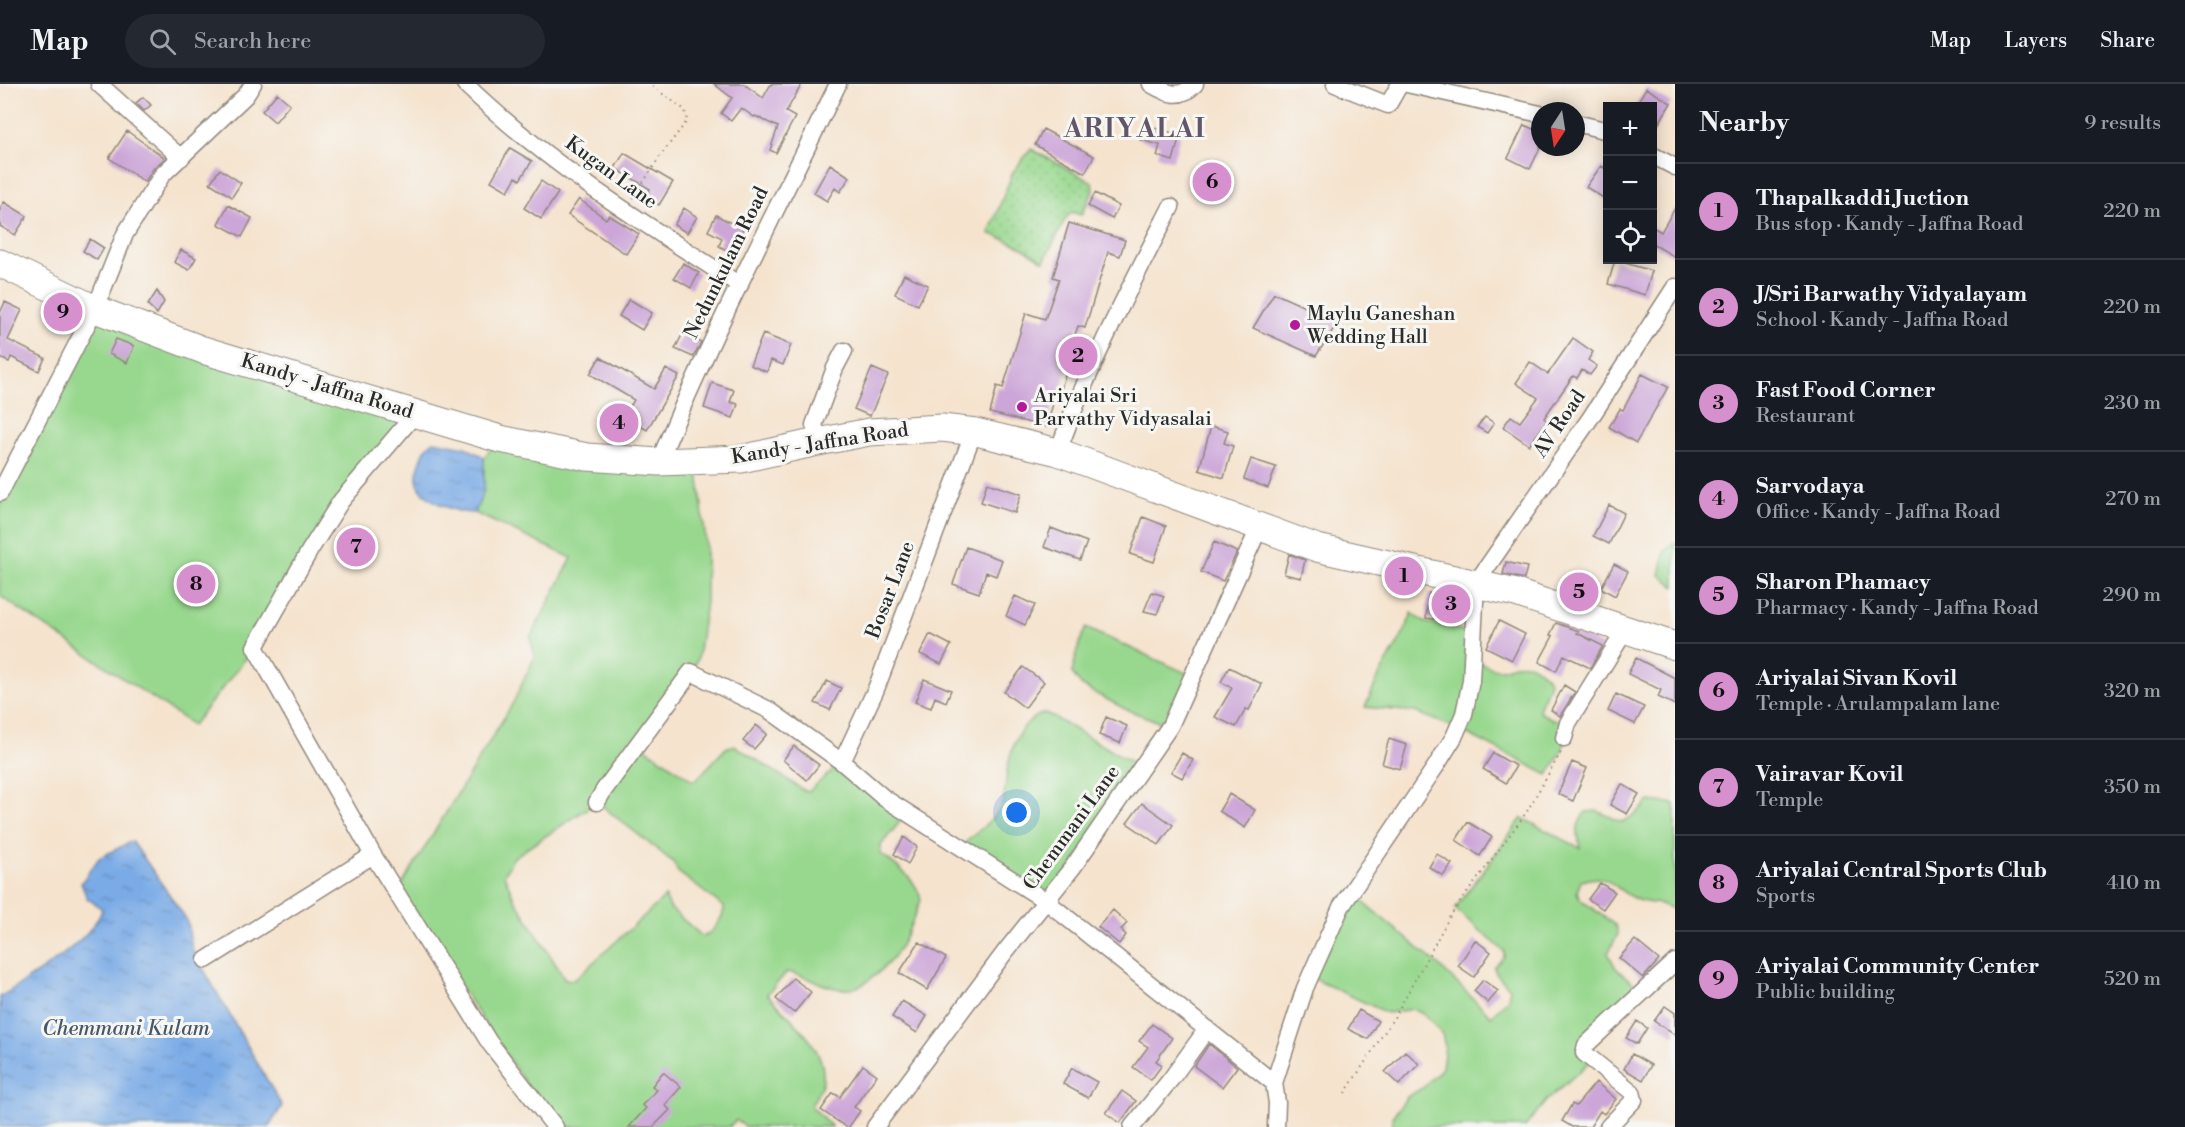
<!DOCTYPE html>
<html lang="en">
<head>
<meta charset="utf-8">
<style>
	:root { --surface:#171b24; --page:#242831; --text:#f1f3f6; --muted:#9ea1a6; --line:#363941; --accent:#d690ce }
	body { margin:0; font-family:"Libre Bodoni",serif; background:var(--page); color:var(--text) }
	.controls { position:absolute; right:18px; top:18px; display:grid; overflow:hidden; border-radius:0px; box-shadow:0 3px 15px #0003 }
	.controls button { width:54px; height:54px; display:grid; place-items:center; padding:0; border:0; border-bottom:2px solid var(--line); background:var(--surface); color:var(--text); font:30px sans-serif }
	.compass { position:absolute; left:1531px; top:18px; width:54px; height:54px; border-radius:50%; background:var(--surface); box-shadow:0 3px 15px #0003; rotate:192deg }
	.you { position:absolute; left:1017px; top:729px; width:21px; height:21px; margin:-15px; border:4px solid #fff; border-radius:50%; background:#1a73e8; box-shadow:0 0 0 9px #1a73e833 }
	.badge { display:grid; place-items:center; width:39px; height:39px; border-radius:50%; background:var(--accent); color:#111; font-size:20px; font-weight:700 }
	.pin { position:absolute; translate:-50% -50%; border:3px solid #fff; box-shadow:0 2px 6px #0006 }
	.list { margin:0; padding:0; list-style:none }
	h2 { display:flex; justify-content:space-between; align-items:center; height:78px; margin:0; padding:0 24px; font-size:26px }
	h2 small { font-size:20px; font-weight:400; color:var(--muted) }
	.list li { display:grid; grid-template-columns:39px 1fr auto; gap:18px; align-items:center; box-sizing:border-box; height:96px; padding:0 24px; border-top:2px solid var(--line) }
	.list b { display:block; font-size:22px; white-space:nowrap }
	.list p { margin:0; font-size:20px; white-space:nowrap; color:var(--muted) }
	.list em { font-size:20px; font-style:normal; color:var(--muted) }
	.icon { flex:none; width:33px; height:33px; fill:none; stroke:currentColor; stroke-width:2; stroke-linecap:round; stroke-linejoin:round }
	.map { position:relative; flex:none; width:1675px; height:1043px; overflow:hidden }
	header { display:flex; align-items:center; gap:36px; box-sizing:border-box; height:84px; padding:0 30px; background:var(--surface); border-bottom:2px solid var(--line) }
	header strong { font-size:28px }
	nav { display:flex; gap:33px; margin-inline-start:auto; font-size:21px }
	.search { width:420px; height:54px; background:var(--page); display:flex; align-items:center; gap:15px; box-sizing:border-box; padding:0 21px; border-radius:33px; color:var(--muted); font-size:22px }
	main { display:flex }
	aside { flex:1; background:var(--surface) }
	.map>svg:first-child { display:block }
	.grass { fill:#98d88e; stroke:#62825c; stroke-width:1.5; fill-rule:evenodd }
	.park { fill:url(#park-dots); stroke:#62825c; stroke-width:1.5 }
	.water { fill:url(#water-ripples); stroke:#526b88; stroke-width:1.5 }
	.building { fill:#cca6d8 }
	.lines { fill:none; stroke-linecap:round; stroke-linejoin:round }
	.minor-casing { stroke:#90877c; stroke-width:19 }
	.trunk-casing { stroke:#90877c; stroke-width:29 }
	.path { stroke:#90877c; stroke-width:2; stroke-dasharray:1.5 4.5; stroke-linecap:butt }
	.minor { stroke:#fff; stroke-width:16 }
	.trunk { stroke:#fff; stroke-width:27 }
	.poi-dot { fill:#b5179e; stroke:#f6f6f2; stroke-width:2 }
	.labels { text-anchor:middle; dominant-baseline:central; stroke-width:6; stroke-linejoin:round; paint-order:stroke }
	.street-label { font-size:20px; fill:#2b2b2b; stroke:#f6f6f2 }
	.poi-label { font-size:20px; fill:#2b2b2b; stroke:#f6f6f2; text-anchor:start }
	.water-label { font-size:21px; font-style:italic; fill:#47586c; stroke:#f6f6f2 }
	.district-label { font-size:26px; font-weight:bold; letter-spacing:1.5px; fill:#635668; stroke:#f6f6f2 }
</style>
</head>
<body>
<header>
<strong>Map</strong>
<div class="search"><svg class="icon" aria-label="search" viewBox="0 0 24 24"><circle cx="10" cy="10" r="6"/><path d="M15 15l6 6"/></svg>Search here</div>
<nav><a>Map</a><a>Layers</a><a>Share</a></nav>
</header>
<main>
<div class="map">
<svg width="1675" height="1043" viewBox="0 0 1675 1043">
	<defs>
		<pattern id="park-dots" width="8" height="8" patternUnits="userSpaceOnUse" patternTransform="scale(1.5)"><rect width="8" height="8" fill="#98d88e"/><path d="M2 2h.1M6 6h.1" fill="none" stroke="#83ba7b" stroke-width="1.8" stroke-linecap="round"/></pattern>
		<pattern id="water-ripples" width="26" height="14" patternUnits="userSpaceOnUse" patternTransform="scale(1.5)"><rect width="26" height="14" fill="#7aabe6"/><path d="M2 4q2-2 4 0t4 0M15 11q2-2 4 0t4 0" fill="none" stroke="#648bbb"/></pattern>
	</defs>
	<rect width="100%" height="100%" fill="#f6f6f2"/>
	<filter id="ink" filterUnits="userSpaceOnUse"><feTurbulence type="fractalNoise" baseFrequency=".0167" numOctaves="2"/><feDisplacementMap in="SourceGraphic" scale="12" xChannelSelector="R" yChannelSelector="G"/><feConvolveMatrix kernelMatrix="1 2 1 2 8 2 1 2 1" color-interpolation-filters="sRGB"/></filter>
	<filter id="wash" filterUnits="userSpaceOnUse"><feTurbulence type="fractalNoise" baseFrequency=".008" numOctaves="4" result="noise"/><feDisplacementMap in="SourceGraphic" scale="24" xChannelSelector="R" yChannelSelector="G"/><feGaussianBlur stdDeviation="1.35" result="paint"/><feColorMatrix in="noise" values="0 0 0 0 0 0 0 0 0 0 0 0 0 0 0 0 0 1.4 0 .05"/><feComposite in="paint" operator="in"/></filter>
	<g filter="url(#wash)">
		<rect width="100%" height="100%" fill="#f5e3cd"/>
		<path class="grass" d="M95,225L415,330L341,417L255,563L193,641L0,512V409Z
			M500,355L697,377L706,460V518L698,574L691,588L640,660L692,696H696L726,664L734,661L803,706L809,707L842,678L908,728L881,761L880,769C897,783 917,795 921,816C907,850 901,873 869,896C864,900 856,905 849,905C829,907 807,891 787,888L767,910C788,933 831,966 822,1000C820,1007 814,1015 811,1022L832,1043H746L736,1036L729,1043H555L397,809L513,619L535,572L530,554L572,474L475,429L484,405V373ZM597,718L673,778L678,788L724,823C724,834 712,849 703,853L671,825L665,813L574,896L565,895L514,814L504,791L514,773Z
			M1675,458V503L1660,491L1665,467Z
			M1412,529L1424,538L1473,549L1472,574C1480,578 1489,585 1499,585C1506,586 1510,581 1517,580C1531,577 1543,587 1550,597C1548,609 1540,617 1539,628L1554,636L1568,639L1562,667L1548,691L1458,645L1415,628L1365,623L1380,590L1404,549Z
			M1086,544L1193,592L1170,642L1125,625L1091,607L1081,601L1072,589L1079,560Z
			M1046,629L1142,684L1046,817L962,762C974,749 992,739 1001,723C1007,710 1005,695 1008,682C1012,660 1023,633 1046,629Z
			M1649,717L1675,720V826C1659,817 1652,821 1638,816C1614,807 1611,787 1581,797L1577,808L1580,815L1616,842L1618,850L1608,869L1616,884L1643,908L1586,961L1592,976L1546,1017L1525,1043H1393L1392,1033L1407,1013L1424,1003L1442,984L1445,962L1442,950L1425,931L1413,925L1387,929L1310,893L1351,808L1436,879L1491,932L1508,915L1510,904L1497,891L1494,884L1504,873V867L1455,825L1522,734L1580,764C1578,748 1574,742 1586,728L1597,727L1622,738C1632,733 1642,726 1649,717Z"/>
		<path class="park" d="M1031,65L1092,98L1093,107L1081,131L1072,128L1066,134L1044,177L1020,162L989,149L1013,88Z"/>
		<path class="water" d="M434,357L465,363L484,373V406L475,429C458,430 418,416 417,395C416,389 419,382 421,376C424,368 426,362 434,357Z
			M132,757L187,836L192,865L282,1022L269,1043H0V913C28,895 93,857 102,825L87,814L81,799L99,774Z"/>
		<g id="blocks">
			<path class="building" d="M714,0H744L763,14L771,0H802L786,28L795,33L776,69L770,66L778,43L755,32L754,33L741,24L731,37L721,29L732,14Z
				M1646,4L1671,19L1653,49V22H1635Z
				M277,9L290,20L275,38L262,27Z
				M143,13L151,21L144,27L136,19Z
				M1144,41L1180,51L1173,77L1157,72L1160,61L1140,56Z
				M1524,41L1540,48V64L1530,85L1508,74Z
				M1043,45L1094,72L1085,89L1035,61Z
				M127,47L165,74L153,85L145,98L109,74Z
				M510,64L532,77L520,96L516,93L508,107L491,97Z
				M624,69L673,98L659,121L645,113L650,105L615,84Z
				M830,80L850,93L840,108L835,104L827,117L814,109Z
				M1601,82L1608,86V117L1586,103Z
				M220,85L241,99L232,113L210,99Z
				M541,97L558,109L541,135L524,124Z
				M1095,109L1119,122L1112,135L1088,122Z
				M579,115L606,135L609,131L639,150L626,170L568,131Z
				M4,118L27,132L15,151L0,142V124Z
				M228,121L252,134L242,153L218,140Z
				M684,124L697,133L687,149L674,141Z
				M1675,124V173L1653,160V143L1661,148Z
				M716,131L744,146L732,169L719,162L722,154L708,147Z
				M1069,139L1125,156L1120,172L1108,168L1085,244L1078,242L1065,280L1068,281L1059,312L1055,311L1047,343L990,329L997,302L1003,304L1026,229L1045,235L1059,195L1053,193Z
				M90,155L104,164L97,176L83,167Z
				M181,166L196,174L189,186L174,178Z
				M1615,176L1652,187L1645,211L1608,200Z
				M683,179L699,189L691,204L674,194Z
				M904,190L928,201L918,221L895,210Z
				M157,207L164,218L157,230L148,221Z
				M1274,209L1338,238L1316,272L1253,244Z
				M629,215L652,229L642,246L619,232Z
				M5,218L22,226L8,256L45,274L39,287L11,273L9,278L0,274V229Z
				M683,249L701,258L693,273L675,265Z
				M763,250L791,261L783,281L771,276L767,288L750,281Z
				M1573,254L1593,268L1588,276L1597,282L1590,291L1582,286L1577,294L1573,292L1544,334L1547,337L1529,361L1503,343L1511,332L1520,338L1538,314L1516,299L1530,278L1548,290Z
				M116,255L134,262L127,279L109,270Z
				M600,273L654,305L666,285L679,292L647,346L624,332L634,316L590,290Z
				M872,284L888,291L870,332L854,325Z
				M1642,290L1668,303L1636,359L1609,343L1620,325L1623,326Z
				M712,299L734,306L730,318L738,320L733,334L704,324Z
				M1485,333L1494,339L1487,349L1477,343Z
				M1211,342L1228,347L1224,359L1233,362L1224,394L1199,386Z
				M1251,375L1276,383L1268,404L1244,395Z
				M987,399L1021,410L1015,429L981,418Z
				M1609,421L1624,429L1609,460L1593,452Z
				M1143,433L1166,442L1154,478L1130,470Z
				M1051,444L1087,458L1080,476L1044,463Z
				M1214,458L1237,468L1223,497L1201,488Z
				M966,463L1002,476L996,492L986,488L979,509L953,500Z
				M1289,470L1305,476L1301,494L1284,490Z
				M1506,478L1527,483L1524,495L1503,490Z
				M1614,480L1628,487L1615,512L1601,504Z
				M1573,497L1591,502L1586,516L1569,510Z
				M1152,508L1164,512L1157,530L1144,527Z
				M1429,509L1458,513L1454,538L1426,534Z
				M1015,512L1035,521L1025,541L1006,532Z
				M1499,537L1525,550L1512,576L1486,563Z
				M1556,539L1579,547L1577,549L1603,562L1590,584L1564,571L1556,587L1539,578L1553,552L1550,551Z
				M930,550L951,561L941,580L920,570Z
				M1636,574L1675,594V621L1658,613L1661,606L1628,590Z
				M1023,583L1044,598L1025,624L1004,608Z
				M1229,583L1262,600L1249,626L1246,625L1236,643L1215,633L1232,604L1221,598Z
				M924,595L951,606L946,618L935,613L931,624L915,618Z
				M827,597L841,604L830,626L815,619Z
				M1564,601L1575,608L1560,632L1551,626Z
				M1616,610L1644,623L1635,640L1608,627Z
				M1106,633L1127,642L1120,659L1099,651Z
				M756,641L767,650L754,665L743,657Z
				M1389,655L1407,661L1400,685L1382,680Z
				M794,662L819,681L807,696L783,676Z
				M1182,669L1193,676L1182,694L1171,688Z
				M1493,669L1516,682L1506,699L1483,685Z
				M1572,678L1587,684L1573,717L1558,710Z
				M1622,700L1639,710L1627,730L1610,721Z
				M1229,710L1255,726L1245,744L1219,727Z
				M1142,719L1173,741L1159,761L1127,739Z
				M1468,738L1492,753L1480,772L1456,756Z
				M904,753L917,763L908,780L894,770Z
				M1437,770L1452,780L1443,792L1429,783Z
				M1600,799L1615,808L1603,825L1588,815Z
				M1113,826L1127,839L1121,846L1126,851L1119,860L1098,843Z
				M1475,856L1491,868L1474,893L1458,882Z
				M1635,856L1659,876L1643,894L1619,874Z
				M919,858L946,874L927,906L899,889Z
				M793,894L811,908L794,929L776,915Z
				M1483,896L1498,907L1488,919L1474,907Z
				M902,917L927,932L917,949L892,933Z
				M1665,922L1675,929V951L1654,937Z
				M1359,926L1378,937L1368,955L1348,945Z
				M1637,937L1647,944L1637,960L1626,954Z
				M1152,940L1172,954L1156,977L1162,981L1151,996L1133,983L1148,963L1139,957Z
				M1209,960L1237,983L1222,1003L1194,982Z
				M1405,967L1419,980L1399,1001L1385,988Z
				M1632,970L1651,981L1643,996L1624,985Z
				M863,981L877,991L854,1023L860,1027L849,1043H846L821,1026L833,1009L840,1013Z
				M1072,984L1097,998L1088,1014L1063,1000Z
				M663,988L681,1003L665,1021L670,1026L653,1043H629L646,1024L642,1021L657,1006L652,1002Z
				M1596,998L1616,1015L1604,1030L1600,1027L1590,1043H1572L1562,1037L1572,1020L1576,1022Z
				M1122,1007L1136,1017L1120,1039L1106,1029Z"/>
		</g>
	</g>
	<g filter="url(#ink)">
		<use href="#blocks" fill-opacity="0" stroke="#90877c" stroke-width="1.5"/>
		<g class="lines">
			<g class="minor-casing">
				<path id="minor" d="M99,0L181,74
					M465,0C547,80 645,140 740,201
					M1151,0C1168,10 1180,16 1195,0
					M1335,0L1388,21L1400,0
					M1407,0L1540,30
					M1576,39L1608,47
					M1652,71L1675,83
					M415,330L341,417L310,466L255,563L373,771L489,958L555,1043
					M820,357L814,341L835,284L844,267
					M1058,368C1088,283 1130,203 1171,123
					M659,378C712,249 777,125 838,0
					M0,409L95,225L125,150L162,91L246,11L253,0
					M1564,654L1568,639L1626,545
					M842,678L876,605L974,347
					M597,718L604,706L691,588L769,626L842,678L884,714L1046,817L1274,999
					M206,876L373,771
					M875,1043L1005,868L1073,783L1170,642L1259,444
					M1132,1043L1171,995L1207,945
					M1276,1043L1277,1019L1274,999L1305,904L1341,823L1436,682L1454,653L1464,630L1471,597L1476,499L1591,333L1675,203
					M1608,1043L1634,1016L1632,1008L1584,969L1586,961L1675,878"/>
			</g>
			<g class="trunk-casing">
				<path id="trunk" d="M0,179L95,225L203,266L500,355L587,373L659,378L741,375L813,359L869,348L942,344L976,348L1058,368L1317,464L1516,509L1675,562"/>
			</g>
			<path class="path" d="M633,114L661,71L687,37L685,26L649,0
				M1345,1009L1395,932L1450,832L1526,729L1561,668"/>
			<use href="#minor" class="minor"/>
			<use href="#trunk" class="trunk"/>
		</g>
	</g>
	<g class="poi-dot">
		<circle cx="1295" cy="241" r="6"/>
		<circle cx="1022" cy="323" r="6"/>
	</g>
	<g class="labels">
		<g class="street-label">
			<text transform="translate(611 89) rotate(36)">Kugan Lane</text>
			<text transform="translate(727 179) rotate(-64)">Nedunkulam Road</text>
			<text transform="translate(327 303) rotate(17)">Kandy - Jaffna Road</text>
			<text transform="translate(1560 340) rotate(-56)">AV Road</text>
			<text transform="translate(820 360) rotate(-9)">Kandy - Jaffna Road</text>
			<text transform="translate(891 506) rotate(-69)">Bosar Lane</text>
			<text transform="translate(1072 744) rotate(-54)">Chemmani Lane</text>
		</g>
		<g class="poi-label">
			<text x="1307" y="230">Maylu Ganeshan<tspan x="1307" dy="23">Wedding Hall</tspan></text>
			<text x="1034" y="312">Ariyalai Sri<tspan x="1034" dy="23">Parvathy Vidyasalai</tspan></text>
		</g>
		<g class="water-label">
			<text x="126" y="945">Chemmani Kulam</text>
		</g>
		<g class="district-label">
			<text x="1135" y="45">ARIYALAI</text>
		</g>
	</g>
</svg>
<div class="controls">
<button>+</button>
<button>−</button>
<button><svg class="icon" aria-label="locate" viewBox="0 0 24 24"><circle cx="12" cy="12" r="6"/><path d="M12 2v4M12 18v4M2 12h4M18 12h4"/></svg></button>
</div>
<svg class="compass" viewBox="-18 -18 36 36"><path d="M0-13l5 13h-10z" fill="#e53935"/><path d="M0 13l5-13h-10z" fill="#9ea1a6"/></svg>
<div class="you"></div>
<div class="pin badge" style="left:1404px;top:492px">1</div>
<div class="pin badge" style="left:1078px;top:272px">2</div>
<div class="pin badge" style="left:1451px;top:520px">3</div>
<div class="pin badge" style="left:619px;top:339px">4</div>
<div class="pin badge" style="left:1579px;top:508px">5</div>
<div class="pin badge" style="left:1212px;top:98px">6</div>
<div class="pin badge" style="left:356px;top:463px">7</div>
<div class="pin badge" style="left:196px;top:500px">8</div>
<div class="pin badge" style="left:63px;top:228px">9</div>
</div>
<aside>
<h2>Nearby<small>9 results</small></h2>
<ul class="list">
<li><span class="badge">1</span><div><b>Thapalkaddi Juction</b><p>Bus stop · Kandy - Jaffna Road</p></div><em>220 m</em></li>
<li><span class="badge">2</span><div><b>J/Sri Barwathy Vidyalayam</b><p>School · Kandy - Jaffna Road</p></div><em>220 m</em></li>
<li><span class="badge">3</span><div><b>Fast Food Corner</b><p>Restaurant</p></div><em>230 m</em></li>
<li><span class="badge">4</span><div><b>Sarvodaya</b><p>Office · Kandy - Jaffna Road</p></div><em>270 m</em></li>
<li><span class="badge">5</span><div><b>Sharon Phamacy</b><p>Pharmacy · Kandy - Jaffna Road</p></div><em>290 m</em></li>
<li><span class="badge">6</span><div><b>Ariyalai Sivan Kovil</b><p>Temple · Arulampalam lane</p></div><em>320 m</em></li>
<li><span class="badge">7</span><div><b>Vairavar Kovil</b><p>Temple</p></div><em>350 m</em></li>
<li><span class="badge">8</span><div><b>Ariyalai Central Sports Club</b><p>Sports</p></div><em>410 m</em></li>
<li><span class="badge">9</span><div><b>Ariyalai Community Center</b><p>Public building</p></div><em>520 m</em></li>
</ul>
</aside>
</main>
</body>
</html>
